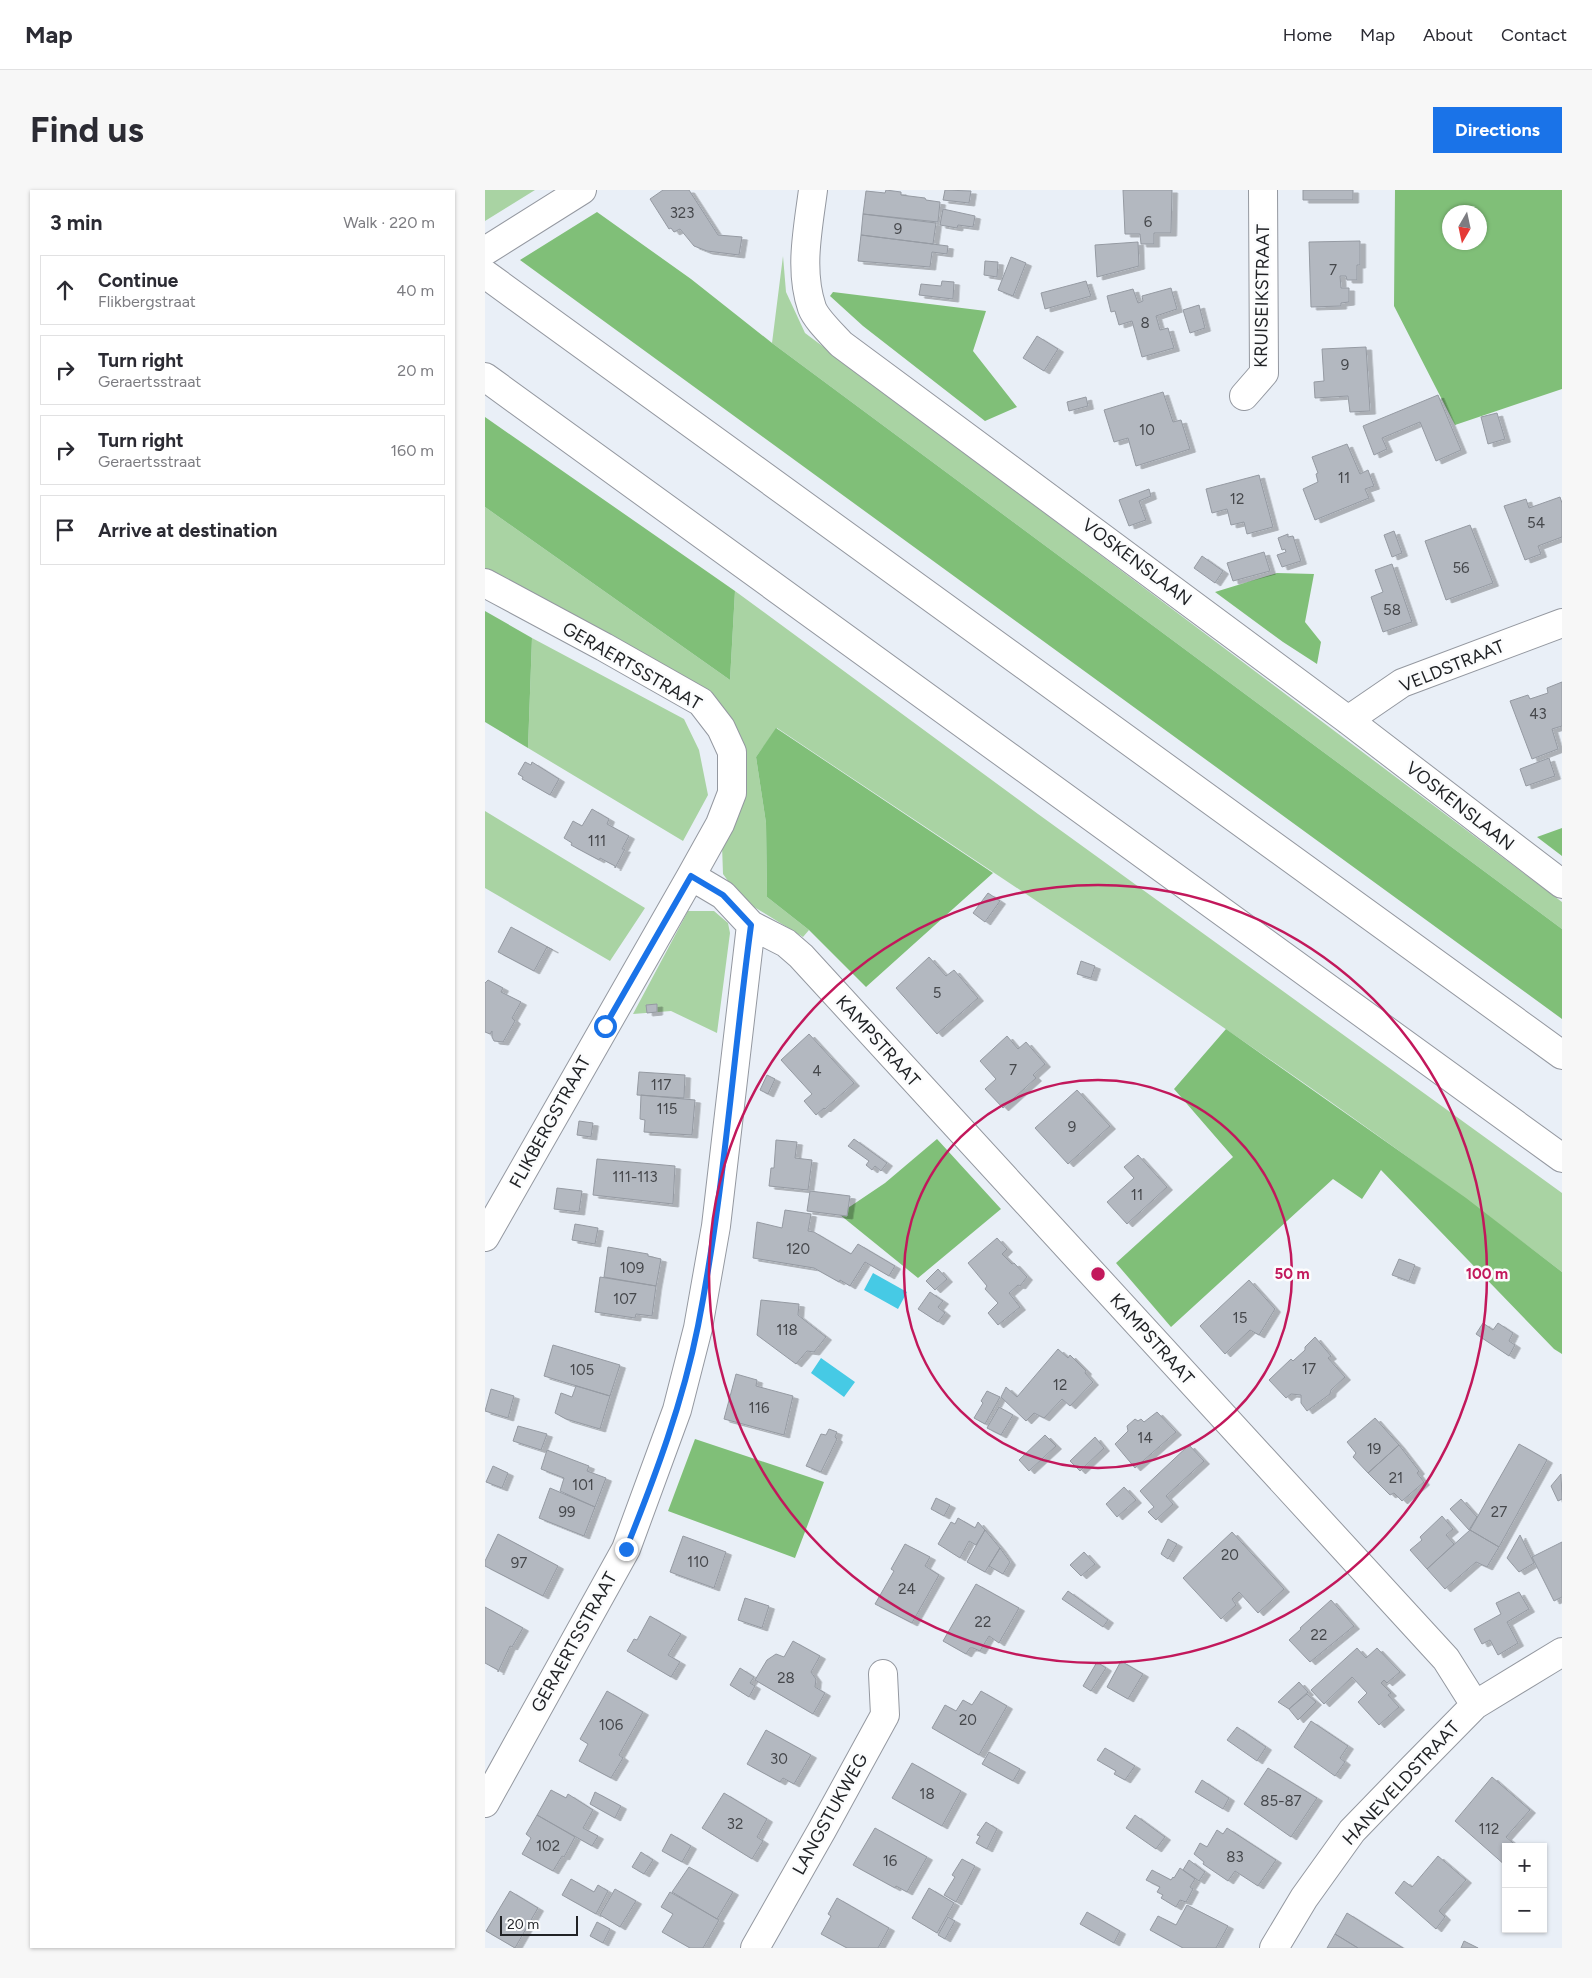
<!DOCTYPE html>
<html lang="en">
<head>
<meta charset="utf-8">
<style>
	:root { --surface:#fff; --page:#f7f7f7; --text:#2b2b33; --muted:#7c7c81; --line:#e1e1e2; --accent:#1a73e8 }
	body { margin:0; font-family:Figtree,sans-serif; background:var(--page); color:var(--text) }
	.controls { position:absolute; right:15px; bottom:15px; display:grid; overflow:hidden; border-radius:0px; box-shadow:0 1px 4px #0004 }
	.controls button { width:45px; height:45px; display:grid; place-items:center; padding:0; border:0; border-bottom:1px solid var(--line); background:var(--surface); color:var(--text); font:25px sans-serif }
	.compass { position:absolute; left:957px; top:15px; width:45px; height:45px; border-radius:50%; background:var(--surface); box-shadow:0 1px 4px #0004; rotate:189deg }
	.scale { position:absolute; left:15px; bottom:12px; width:78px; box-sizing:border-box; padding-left:5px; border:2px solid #212326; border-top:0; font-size:14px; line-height:18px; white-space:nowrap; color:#212326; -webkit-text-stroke:4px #fbfcfd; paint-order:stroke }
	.stop { position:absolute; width:15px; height:15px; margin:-11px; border:4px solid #1a73e8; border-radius:50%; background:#fff }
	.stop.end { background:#1a73e8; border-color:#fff; box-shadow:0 1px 5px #0008 }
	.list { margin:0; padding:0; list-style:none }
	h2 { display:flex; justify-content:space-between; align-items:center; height:65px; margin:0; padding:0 20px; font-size:21px }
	h2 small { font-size:16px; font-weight:400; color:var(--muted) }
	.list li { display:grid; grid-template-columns:32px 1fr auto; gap:15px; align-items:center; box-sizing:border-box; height:70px; margin:0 10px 10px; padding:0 10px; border:1px solid var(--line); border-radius:0px }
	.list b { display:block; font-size:19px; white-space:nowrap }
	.list p { margin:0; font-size:16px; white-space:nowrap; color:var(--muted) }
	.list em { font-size:16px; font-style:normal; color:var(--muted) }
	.icon { flex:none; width:28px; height:28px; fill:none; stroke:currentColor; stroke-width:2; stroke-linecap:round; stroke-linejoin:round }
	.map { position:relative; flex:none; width:1077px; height:1758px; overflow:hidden; border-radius:0px }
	header { display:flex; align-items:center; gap:30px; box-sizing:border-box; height:70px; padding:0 25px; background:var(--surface); border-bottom:1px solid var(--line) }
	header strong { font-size:24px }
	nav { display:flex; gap:28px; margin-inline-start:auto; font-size:18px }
	.intro { display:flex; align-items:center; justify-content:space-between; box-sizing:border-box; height:120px; padding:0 30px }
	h1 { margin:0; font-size:35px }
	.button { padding:12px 22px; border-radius:0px; background:var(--accent); color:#fff; font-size:18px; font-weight:700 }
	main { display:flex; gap:30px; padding:0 30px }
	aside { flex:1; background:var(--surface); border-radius:0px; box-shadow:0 1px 4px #0004 }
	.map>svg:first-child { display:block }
	.green { fill:#a9d3a3 }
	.forest { fill:#80bf78; fill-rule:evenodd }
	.water { fill:#46cae5 }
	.building { fill:#b3b8c0; stroke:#959aa2; filter:url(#shadow) }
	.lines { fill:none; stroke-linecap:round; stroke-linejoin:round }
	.minor-casing { stroke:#9498a0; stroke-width:30 }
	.secondary-casing { stroke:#9498a0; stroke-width:30 }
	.motorway-casing { stroke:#9498a0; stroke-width:30 }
	.minor { stroke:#fff; stroke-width:28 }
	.secondary { stroke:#fff; stroke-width:28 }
	.motorway { stroke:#fff; stroke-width:28 }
	.route { stroke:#1a73e8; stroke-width:6 }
	.ring { fill:none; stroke:#c2185b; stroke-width:2.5 }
	.labels { text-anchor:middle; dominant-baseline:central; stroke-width:5; stroke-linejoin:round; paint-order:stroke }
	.number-label { font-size:15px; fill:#46484c }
	.street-label { font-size:18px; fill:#212326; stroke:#fbfcfd }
	.centre { fill:#c2185b; stroke:#fbfcfd; stroke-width:2.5 }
	.ring-label { font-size:15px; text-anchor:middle; font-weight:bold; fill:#c2185b; stroke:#fbfcfd; stroke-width:5; stroke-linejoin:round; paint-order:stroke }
</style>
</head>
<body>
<header>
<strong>Map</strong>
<nav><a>Home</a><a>Map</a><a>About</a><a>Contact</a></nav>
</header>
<div class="intro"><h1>Find us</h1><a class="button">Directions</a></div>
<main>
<aside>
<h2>3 min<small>Walk · 220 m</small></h2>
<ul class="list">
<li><svg class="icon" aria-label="ahead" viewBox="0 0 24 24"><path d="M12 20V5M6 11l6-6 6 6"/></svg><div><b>Continue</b><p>Flikbergstraat</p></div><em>40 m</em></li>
<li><svg class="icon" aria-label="right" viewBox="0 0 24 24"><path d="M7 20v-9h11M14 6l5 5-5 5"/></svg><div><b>Turn right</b><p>Geraertsstraat</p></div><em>20 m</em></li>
<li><svg class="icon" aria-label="right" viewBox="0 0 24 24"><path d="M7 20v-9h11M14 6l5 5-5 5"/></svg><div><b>Turn right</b><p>Geraertsstraat</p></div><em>160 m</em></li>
<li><svg class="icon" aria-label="arrive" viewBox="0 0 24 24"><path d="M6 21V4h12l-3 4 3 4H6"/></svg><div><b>Arrive at destination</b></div></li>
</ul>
</aside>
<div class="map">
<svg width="1077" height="1758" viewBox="0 0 1077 1758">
	<defs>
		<filter id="shadow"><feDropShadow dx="5.5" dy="3" stdDeviation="0" flood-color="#0004"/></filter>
	</defs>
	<rect width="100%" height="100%" fill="#e9eff7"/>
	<path class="green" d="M0,0H50L0,31Z
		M298,66L301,102L320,143L1077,712V739L287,153Z
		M0,317L245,490L250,401L553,624L1077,1003V1082C825,888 556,715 292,538L271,567L281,633L282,707L324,740L318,747L256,709L238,684L237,655L249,634L260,606L262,582L258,553L0,380Z
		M47,448L199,529L214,560L223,605L198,651L43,558Z
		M0,621L160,718L125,771L0,698Z
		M203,721H229L243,733L245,743L232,843L186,821L148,824Z"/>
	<path class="forest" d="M910,0H1077V199L970,235L909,116ZM964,22H994V52H964Z
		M112,22L206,89L287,153L1077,739V829L35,70Z
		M348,102L501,121L488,161L532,217L500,231L378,136L345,106Z
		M0,227L250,401L245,490L0,317Z
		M792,383L829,384L820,432L836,452L832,474L798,452L730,402Z
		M0,421L47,448L43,558L0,532Z
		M291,538L508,683L381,797L324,740L282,707L281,633L271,567Z
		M1077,638V666L1052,647Z
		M741,839L981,1008L1077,1082V1164L1069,1159L896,980L877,1009L848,989L686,1137L631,1073L748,967L689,899Z
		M452,949L516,1019L433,1088L354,1024L400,993Z
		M210,1249L339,1292L310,1368L183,1321Z"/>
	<path class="water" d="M388,1083L422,1102L413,1119L379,1100Z
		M336,1168L370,1192L359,1207L326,1183Z"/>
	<path class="building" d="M178,0H204L233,45L257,47L254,65L222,61L209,56L195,39L189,42L186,38L184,39L165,9Z
		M401,0L416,2V5L440,8L441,10L455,12L453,32L378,24L381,1L400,3Z
		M460,0L486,1L484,13L458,10Z
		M638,0H687L686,43H669V54H656L655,44H640Z
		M818,0H868V10H818Z
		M458,19L490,26L488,37L473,35L472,38L455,35Z
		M378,24L451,33L448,54L376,45Z
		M376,45L463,56L462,64L447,62L445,77L373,71Z
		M875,51V75H872V90H862L861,86H855L856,98H864V112L856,113V116L826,117L824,52Z
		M653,52L654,76L612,87L610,55Z
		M526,67L541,73L528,106L513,100Z
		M500,71L513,72L512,87L499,85Z
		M457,91L469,92L468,109L434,105L436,94L456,96Z
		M601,91L606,106L560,119L556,103Z
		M686,98L692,119L671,126L675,140L683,138L689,158L657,167L647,131L634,135L630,121L626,122L622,106L648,99L653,113L658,111L657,106Z
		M714,115L720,138L705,143L698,120Z
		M552,146L573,159L559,181L538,168Z
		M881,157L885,221L865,222L863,206L830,208L829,192L839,191L837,159Z
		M678,202L688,232L696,230L705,259L651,276L643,248L629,252L619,220Z
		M953,205L976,260L951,271L935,232L897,248L902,259L889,265L878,236Z
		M601,207L603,216L584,221L582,212Z
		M1012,223L1020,249L1003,254L996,227Z
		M862,254L875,284L883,280L889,296L880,299L884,308L830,330L818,299L833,292L831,284L833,283L827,267Z
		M774,285L788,337L762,344L759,332L746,335L742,319L727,323L721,299Z
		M664,299L666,306L654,311L661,330L644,336L634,310Z
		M1075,307L1077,313V347L1053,356L1056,364L1040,370L1019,316L1041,309L1044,318Z
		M985,335L1008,393L961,410L940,351Z
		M909,341L917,363L907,367L899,345Z
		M803,344V347L808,346L816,371L797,377L792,365L801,362L800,359L797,360L793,348Z
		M779,362L785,381L748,391L742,373Z
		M717,366L738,381L730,393L709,378Z
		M907,374L927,432L898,442L886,407L898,402L890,380Z
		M1077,492V536L1067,539L1073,559L1047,569L1025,511L1043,505L1045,509L1063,503L1062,498Z
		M1064,568L1070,586L1041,596L1035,579Z
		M40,572L46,575L47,572L74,589L65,605L37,589L38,587L33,584Z
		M107,619L124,629L122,634L144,646L137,659H140L130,678V676L115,668L114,670L86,655L87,653L79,648L88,631L97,636Z
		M503,703L515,711L500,732L488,723Z
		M26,737L68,760L62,757L49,781L13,762Z
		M444,767L461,786L469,780L493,808L452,844L411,798Z
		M596,771L610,776L606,788L592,784Z
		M3,790L18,798L16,802L36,812L27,828L30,831L18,852L9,851L7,847V841L5,844L0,842V793Z
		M172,814V822L162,823L161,815Z
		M324,844L369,893L340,919L339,918L331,925L319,911L327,904L296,870Z
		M522,846L533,859L541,852L560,874L548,885L551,888L518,918L500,899L511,889L495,871Z
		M154,882L200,885L199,908L152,905Z
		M282,885L290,889L283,904L275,900Z
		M592,900L625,936L583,974L550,938Z
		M156,905L210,910L207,945L159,942L160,930L155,929Z
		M94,931L108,933L106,947L92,945Z
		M369,949L402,973L396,981L390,976L387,980L381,975L384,971L363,956Z
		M291,950L312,952L310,968L327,970L323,1000L284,996L286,978H289Z
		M653,965L682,997L642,1034L622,1012L649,988L639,977Z
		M112,969L190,976L188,1014L108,1005Z
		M72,998L97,1001L94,1022L69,1019Z
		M325,1001L365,1006L362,1026L322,1021Z
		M300,1020L326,1024L323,1041L329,1042L366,1064L373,1054L410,1076L404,1086L380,1072L365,1096L355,1090L354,1092L329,1078L268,1068L272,1032L297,1038Z
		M90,1034L113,1038L110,1054L87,1050Z
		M512,1048L522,1059L517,1064L527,1074L529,1073L542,1087L535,1096L533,1095L524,1103L535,1117L513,1135L503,1123L513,1113L500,1099L502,1096L483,1073Z
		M123,1057L163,1064V1066L176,1069L171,1096L119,1087Z
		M914,1069L930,1075L924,1091L907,1085Z
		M453,1079L462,1089L450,1100L441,1091Z
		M115,1087L171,1096L167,1126L151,1124L150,1128L110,1122Z
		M764,1090L790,1119L774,1145L765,1140L740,1164L715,1136Z
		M445,1102L458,1111L453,1117L460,1123L453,1132L433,1119Z
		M276,1110L314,1114L313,1125L341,1147L329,1162L322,1161L311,1174L272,1145Z
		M998,1133L1008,1140L1013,1133L1028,1143L1024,1151L1030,1155L1024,1166L991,1144Z
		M830,1147L846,1166L843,1168L860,1187L846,1200L845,1204L822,1221L816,1213V1205L806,1204L801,1208L784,1190L806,1169L808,1171L820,1160V1157Z
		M68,1155L135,1175L125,1206L59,1186Z
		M573,1159L583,1168L585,1165L601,1181L600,1183L608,1192L585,1216L577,1209L559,1228L549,1223L541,1231L516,1207L521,1197L532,1207Z
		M251,1184L272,1190L271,1196L308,1206L299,1245L239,1229Z
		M91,1196L125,1206L115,1239L81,1229L70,1223L76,1203L87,1207Z
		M6,1199L29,1206L23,1228L0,1221Z
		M502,1201L515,1207L500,1234L489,1228L498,1213L496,1211Z
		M514,1217L528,1225L516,1245L502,1238Z
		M672,1222L691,1242L650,1278L630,1254L643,1241L642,1236L650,1229L653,1231L656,1229L659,1232Z
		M890,1228L914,1255L883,1283L868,1267L871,1263L862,1252Z
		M33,1236L62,1244L56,1260L28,1251Z
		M344,1239L352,1242L350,1247L352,1249L336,1282L321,1276L336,1244L341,1245Z
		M560,1245L571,1256L544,1281L534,1270Z
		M610,1247L619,1258L595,1281L585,1271Z
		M1034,1254L1062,1270L1014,1357L985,1340Z
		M704,1255L719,1271L681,1306L688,1314L671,1330L663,1322L669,1317L655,1301Z
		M914,1255L934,1281L932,1283L939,1292L917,1311L909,1303L905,1305L883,1283Z
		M62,1260L104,1276L102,1281L121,1288L110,1317L75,1301L79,1288L56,1279Z
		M8,1276L23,1283L17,1298L1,1292Z
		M1076,1284L1077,1309L1073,1311L1066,1296Z
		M639,1297L651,1310L632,1327L621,1314Z
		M65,1298L110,1317L99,1346L54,1328Z
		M451,1308L465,1315L459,1326L446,1319Z
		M976,1309L992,1327L984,1340L965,1319Z
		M957,1326L968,1339L961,1345L969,1354L942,1379L925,1360L937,1350L935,1347Z
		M473,1328L490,1338L493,1332L500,1340L491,1355L484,1351L475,1368L453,1354L466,1332L470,1334Z
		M500,1340L515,1358L500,1382L482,1372Z
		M985,1340L1014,1357L1002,1377L991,1372L960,1399L942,1379Z
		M747,1342L799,1399L773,1423L754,1402L747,1409L751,1415L736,1429L698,1388Z
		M13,1344L73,1376L58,1406L0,1376V1371Z
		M1035,1345L1049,1373L1034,1382L1022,1368Z
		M198,1346L241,1362L229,1398L185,1382Z
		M683,1349L692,1354L683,1369L676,1364Z
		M1077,1352V1407L1069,1411L1047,1367Z
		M420,1354L445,1367L440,1376L454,1385L427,1433L390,1414L409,1381L406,1379Z
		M515,1358L525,1372L518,1384L504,1376Z
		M599,1362L610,1374L596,1386L585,1375Z
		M491,1394L534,1418L514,1453L504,1446L495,1461L488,1458H485L481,1464L458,1451Z
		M583,1401L623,1430L618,1437L577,1409Z
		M1034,1402L1044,1419L1022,1432L1033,1453L1013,1465L1005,1450L997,1454L989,1439L1016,1424L1011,1413Z
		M260,1408L284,1416L277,1438L253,1430Z
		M846,1410L869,1436L825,1472L804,1450L816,1439L815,1438Z
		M0,1417L38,1438L27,1457L25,1456L13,1482V1480L0,1473Z
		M165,1426L196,1444L183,1465L195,1472L186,1487L142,1461L149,1449L152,1450Z
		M308,1451L335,1466L326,1482L331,1489L330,1497L340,1503L328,1524L270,1490L282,1470L291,1464L299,1467Z
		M872,1458L881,1468L892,1458L915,1482L902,1493L899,1490L896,1493L906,1503L903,1505L914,1517L894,1535L873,1512L882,1503L867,1487L839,1514L826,1500Z
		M636,1471L658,1484L643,1509L622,1497Z
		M612,1472L621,1478L606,1501L598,1496Z
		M255,1478L269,1487L265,1493L270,1496L264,1507L245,1495Z
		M814,1492L823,1502L804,1519L793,1512Z
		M122,1501L158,1522L134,1565L138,1568L126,1588L94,1571L103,1554L95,1549Z
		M496,1501L522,1516L494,1565L447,1538L460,1515L471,1521L478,1510L487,1515Z
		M822,1504L831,1512L813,1530L804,1519Z
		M826,1531L863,1556L855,1568L860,1572L850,1586L809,1557Z
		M752,1537L781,1557L772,1571L742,1550Z
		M281,1540L326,1565L309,1594L298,1588L295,1592L262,1574Z
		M620,1558L650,1576L640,1590L629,1584L631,1581L612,1570Z
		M504,1562L535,1579L528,1591L497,1574Z
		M427,1573L476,1601L457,1636L407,1608Z
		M783,1578L832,1608L806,1647L759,1614Z
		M1007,1587L1045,1620L1021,1647L1033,1657H1021V1676L970,1631Z
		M717,1590L744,1608L738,1619L710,1602Z
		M66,1600L81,1608L83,1604L108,1620L98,1638L113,1646L107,1656L52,1625Z
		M110,1602L136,1616L130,1628L105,1614Z
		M239,1603L282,1629L272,1647L278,1651L267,1669L217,1638Z
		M52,1625L90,1647L79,1667L77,1666L68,1681L37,1664L46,1648L41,1644Z
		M650,1625L680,1647L671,1659L641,1638Z
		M501,1632L512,1639L502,1659L491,1653L495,1646L492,1645Z
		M390,1638L442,1667L422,1702L411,1696L410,1698L368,1675Z
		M742,1638L791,1670L773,1696L750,1681L743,1691L718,1674L719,1672L709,1664L715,1653L722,1657L732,1640L738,1644Z
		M186,1644L206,1656L197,1672L177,1661Z
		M156,1662L168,1670L159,1684L147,1677Z
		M953,1666L981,1690L954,1721L960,1727L951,1739L910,1703L919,1691L927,1697Z
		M477,1669L490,1676L471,1712L459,1705L470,1687L467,1685Z
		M704,1670L720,1682L714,1691L698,1680Z
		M204,1677L248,1702L232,1729L187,1702Z
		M695,1678L710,1689L705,1697L708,1699L701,1712L695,1710L691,1717L676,1708L678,1705L672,1702L675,1697L661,1690L667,1680L686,1690L688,1687L689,1688Z
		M86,1689L109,1702L113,1695L123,1701L111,1724L77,1705Z
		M444,1698L469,1713L452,1743L427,1728Z
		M130,1699L151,1711L135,1737L115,1725Z
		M25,1701L53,1718L30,1758L1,1741Z
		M185,1702L234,1730L218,1758H205L177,1742L188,1724L176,1717Z
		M352,1708L404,1738L393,1758H362L336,1744L346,1726L343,1724Z
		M702,1715L743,1736L731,1758H698L665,1740L673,1726L691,1735Z
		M602,1722L635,1741L629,1753L595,1734Z
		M862,1723L918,1758H873L850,1744Z
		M463,1727L470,1731L460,1749L453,1745Z
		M112,1732L125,1739L118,1753L105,1746Z
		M850,1744L873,1758H842Z
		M979,1751L993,1758H976Z"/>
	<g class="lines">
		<g class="minor-casing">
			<path id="minor" d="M328,0C323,39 314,80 327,118C331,129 348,145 356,154L863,530L1077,694
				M759,206L779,183L778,0
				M0,393L119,457L216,512L236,538L247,562V603L235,634L206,686L0,1047
				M863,530L917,493L1077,433
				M206,686L238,705L266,735L301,753L316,766L961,1469L990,1515
				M0,1613L141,1359L192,1220L213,1138L231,1036L266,735
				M270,1758L337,1640L400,1525L398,1484
				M789,1758L819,1708L867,1641L928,1578L990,1515L1077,1462"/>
		</g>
		<g class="secondary-casing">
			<path id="secondary" d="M0,61L97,0"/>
		</g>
		<g class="motorway-casing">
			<path id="motorway" d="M0,84L1077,865
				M0,187L1077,968"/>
		</g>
		<use href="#minor" class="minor"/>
		<use href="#secondary" class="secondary"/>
		<use href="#motorway" class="motorway"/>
	</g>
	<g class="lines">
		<path class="route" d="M120,836L206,686L238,705L266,735C248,869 239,1004 213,1136C198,1212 170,1287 141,1359"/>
	</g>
	<g class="ring">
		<circle cx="613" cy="1084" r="194"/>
		<circle cx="613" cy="1084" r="389"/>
	</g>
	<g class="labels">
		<g class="number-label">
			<text x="197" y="23">323</text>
			<text x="663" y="32">6</text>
			<text x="413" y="39">9</text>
			<text x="848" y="80">7</text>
			<text x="660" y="133">8</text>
			<text x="860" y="175">9</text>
			<text x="662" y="240">10</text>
			<text x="859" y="288">11</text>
			<text x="752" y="309">12</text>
			<text x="1051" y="333">54</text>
			<text x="976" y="378">56</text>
			<text x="907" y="420">58</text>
			<text x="1053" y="524">43</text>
			<text x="112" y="651">111</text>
			<text x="452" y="803">5</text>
			<text x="528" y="880">7</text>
			<text x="332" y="881">4</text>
			<text x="176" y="895">117</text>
			<text x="182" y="919">115</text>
			<text x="587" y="937">9</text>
			<text x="150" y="987">111-113</text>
			<text x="652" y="1005">11</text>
			<text x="313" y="1059">120</text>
			<text x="147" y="1078">109</text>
			<text x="140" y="1109">107</text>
			<text x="755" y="1128">15</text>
			<text x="302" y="1140">118</text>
			<text x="824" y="1179">17</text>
			<text x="97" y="1180">105</text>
			<text x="575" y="1195">12</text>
			<text x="274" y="1218">116</text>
			<text x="660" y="1248">14</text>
			<text x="889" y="1259">19</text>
			<text x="911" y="1288">21</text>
			<text x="98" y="1295">101</text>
			<text x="82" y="1322">99</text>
			<text x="1014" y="1322">27</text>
			<text x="745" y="1365">20</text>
			<text x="213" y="1372">110</text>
			<text x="34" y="1373">97</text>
			<text x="422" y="1399">24</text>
			<text x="498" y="1432">22</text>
			<text x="834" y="1445">22</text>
			<text x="301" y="1488">28</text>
			<text x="483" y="1530">20</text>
			<text x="126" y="1535">106</text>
			<text x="294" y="1569">30</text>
			<text x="442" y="1604">18</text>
			<text x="796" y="1611">85-87</text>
			<text x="250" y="1634">32</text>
			<text x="1004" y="1639">112</text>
			<text x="63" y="1656">102</text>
			<text x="750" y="1667">83</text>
			<text x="405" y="1671">16</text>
		</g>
		<g class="street-label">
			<text transform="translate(777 106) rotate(-89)">KRUISEIKSTRAAT</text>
			<text transform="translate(652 372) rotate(37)">VOSKENSLAAN</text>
			<text transform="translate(147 476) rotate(30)">GERAERTSSTRAAT</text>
			<text transform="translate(967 476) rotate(-22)">VELDSTRAAT</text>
			<text transform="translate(975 616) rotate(38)">VOSKENSLAAN</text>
			<text transform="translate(393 851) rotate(48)">KAMPSTRAAT</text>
			<text transform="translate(65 932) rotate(-61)">FLIKBERGSTRAAT</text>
			<text transform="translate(667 1149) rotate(48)">KAMPSTRAAT</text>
			<text transform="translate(89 1452) rotate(-61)">GERAERTSSTRAAT</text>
			<text transform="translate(916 1593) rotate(-47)">HANEVELDSTRAAT</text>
			<text transform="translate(345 1624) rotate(-61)">LANGSTUKWEG</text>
		</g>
	</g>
	<circle cx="613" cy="1084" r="8" class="centre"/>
	<g class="ring-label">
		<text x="807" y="1089">50 m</text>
		<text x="1002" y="1089">100 m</text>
	</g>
</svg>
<div class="controls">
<button>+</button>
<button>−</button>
</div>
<svg class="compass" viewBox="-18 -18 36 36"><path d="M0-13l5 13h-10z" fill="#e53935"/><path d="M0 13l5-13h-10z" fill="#7c7c81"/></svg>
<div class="scale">20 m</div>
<div class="stop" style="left:120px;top:836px"></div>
<div class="stop end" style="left:141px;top:1359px"></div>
</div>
</main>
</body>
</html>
